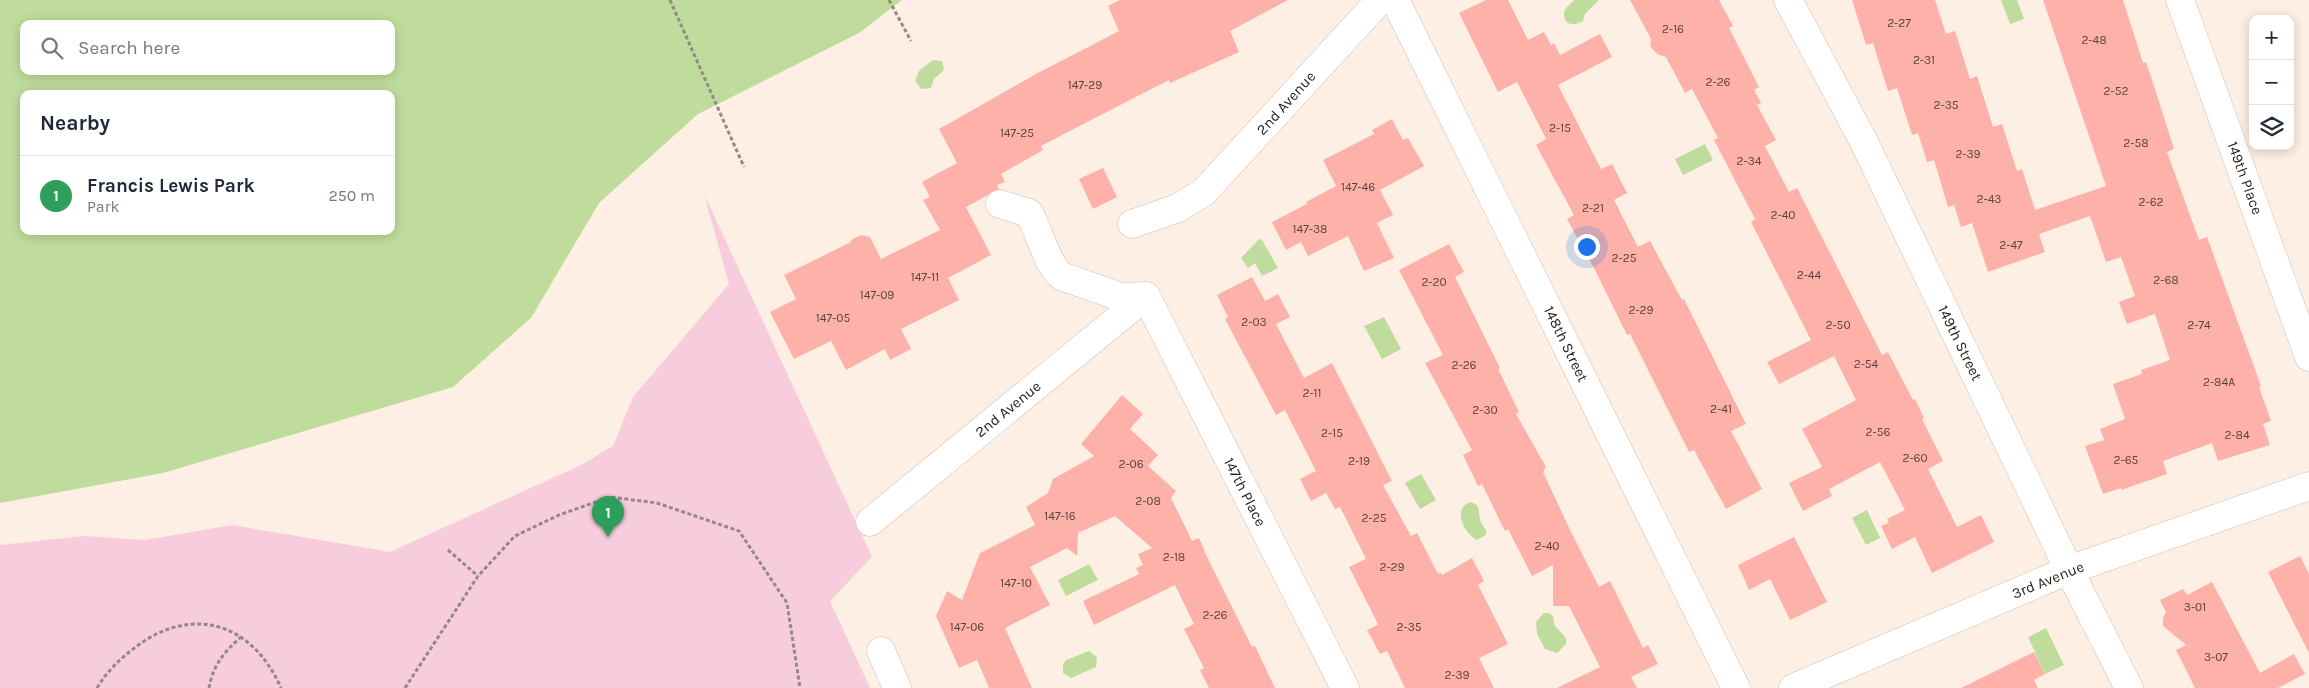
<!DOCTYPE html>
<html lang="en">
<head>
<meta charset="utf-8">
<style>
	:root { --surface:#fff; --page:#f2f2f3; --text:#1f2937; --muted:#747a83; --line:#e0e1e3; --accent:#111827 }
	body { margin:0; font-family:Karla,sans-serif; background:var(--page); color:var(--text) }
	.controls { position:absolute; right:15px; top:15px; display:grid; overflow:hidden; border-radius:10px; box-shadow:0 2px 12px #0003 }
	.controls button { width:45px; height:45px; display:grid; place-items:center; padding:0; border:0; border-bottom:1px solid var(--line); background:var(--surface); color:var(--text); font:25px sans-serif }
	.you { position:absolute; left:1586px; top:246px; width:18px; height:18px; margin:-12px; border:4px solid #fff; border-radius:50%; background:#1a73e8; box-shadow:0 0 0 8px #1a73e833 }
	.badge { display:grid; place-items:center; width:32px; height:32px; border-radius:50%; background:var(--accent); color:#fff; font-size:16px; font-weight:700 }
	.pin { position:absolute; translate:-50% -41px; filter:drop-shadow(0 1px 2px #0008) }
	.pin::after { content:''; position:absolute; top:26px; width:18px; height:15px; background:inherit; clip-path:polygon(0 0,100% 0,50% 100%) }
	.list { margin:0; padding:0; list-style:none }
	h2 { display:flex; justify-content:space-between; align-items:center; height:65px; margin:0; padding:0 20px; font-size:21px }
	h2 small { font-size:16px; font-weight:400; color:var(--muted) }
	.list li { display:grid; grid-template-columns:32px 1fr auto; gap:15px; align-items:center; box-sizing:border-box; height:80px; padding:0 20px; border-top:1px solid var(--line) }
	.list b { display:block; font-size:19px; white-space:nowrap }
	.list p { margin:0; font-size:16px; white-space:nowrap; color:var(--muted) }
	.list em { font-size:16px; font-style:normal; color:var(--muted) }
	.icon { flex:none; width:28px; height:28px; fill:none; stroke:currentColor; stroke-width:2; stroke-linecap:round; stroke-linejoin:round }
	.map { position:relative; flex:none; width:2309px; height:688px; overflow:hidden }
	.search { position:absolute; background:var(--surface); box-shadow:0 2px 12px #0003; left:20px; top:20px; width:375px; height:55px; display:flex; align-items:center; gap:12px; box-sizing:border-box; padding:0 18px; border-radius:10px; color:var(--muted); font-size:19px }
	.panel { position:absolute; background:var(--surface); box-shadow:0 2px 12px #0003; left:20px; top:90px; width:375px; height:145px; border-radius:10px }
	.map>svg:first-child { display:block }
	.green { fill:#f7ccdc }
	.water { fill:#c0dc9c; fill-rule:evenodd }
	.building { fill:#fdb1a8 }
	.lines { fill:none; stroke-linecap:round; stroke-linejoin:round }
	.minor-casing { stroke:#d0bfb2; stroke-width:29 }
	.path { stroke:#948a82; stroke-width:3; stroke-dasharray:4 2.5; stroke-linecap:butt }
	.minor { stroke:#fff; stroke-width:28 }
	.labels { text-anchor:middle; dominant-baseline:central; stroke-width:4.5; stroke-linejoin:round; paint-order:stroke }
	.number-label { font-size:12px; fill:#5a433d }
	.street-label { font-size:15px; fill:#241e19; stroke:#fff }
</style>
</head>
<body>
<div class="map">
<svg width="2309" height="688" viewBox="0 0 2309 688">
	<rect width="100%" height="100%" fill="#fdefe4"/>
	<path class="green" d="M704,194L872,557L830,601L870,688H0V545L84,536L145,540L232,525L390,552L581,465L613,446L633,397L729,284Z"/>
	<path class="water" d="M0,0H902L859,33L698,114L599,203L531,318L453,387L163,473L0,503ZM24,24H391V71H24ZM24,94H391V231H24Z
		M1574,0H1599L1585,14L1583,21C1575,26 1563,26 1564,13C1564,8 1571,4 1574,0Z
		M2001,0H2017L2024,19L2010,24Z
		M933,60L942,61L944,70L934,79L931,88L921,89L915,81L919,71Z
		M1705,144L1713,160L1683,175L1675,159Z
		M1259,239L1262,240L1278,268L1262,276L1255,263L1248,268L1241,258Z
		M1384,317L1401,349L1382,359L1364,326Z
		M1421,474L1436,500L1420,509L1405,483Z
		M1470,502C1481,505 1478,509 1480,519C1481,526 1487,527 1486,535L1477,540C1464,534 1452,509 1470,502Z
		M1867,510L1880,538L1866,545L1852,518Z
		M1089,564L1098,580L1066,596L1058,580Z
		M1544,613H1549L1553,616L1555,626L1566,638V644L1557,653L1545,649L1537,634L1536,622Z
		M2046,628L2064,665L2045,674L2028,637Z
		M1089,651L1097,657L1096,667L1071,678L1063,673V664L1066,660Z"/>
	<path class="building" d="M1120,0H1288L1230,31L1239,52L1170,83L1169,80L1091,120L1041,146L1043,150L1001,174L1005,182L997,185L999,189L966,207L991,255L948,278L959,300L901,329L911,349L890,360L885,349L846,370L831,341L794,359L770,312L796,299L784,275L851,242V240L861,235L870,237L881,259L940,230L923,200L930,197L922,182L957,163L939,129L1036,74L1119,31L1108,6Z
		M1486,0H1508L1528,40L1544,32L1551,45L1554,43L1560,55L1600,34L1612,57L1558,85L1601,169L1612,164L1627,193L1614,200L1638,247L1650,241L1682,300L1684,299L1746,424L1731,431L1762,489L1726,509L1694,450L1689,452L1630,334L1627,335L1597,274L1567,219L1574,215L1536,145L1546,139L1517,82L1498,92L1459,13Z
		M1630,0H1719L1733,26L1729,28L1759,87L1754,90L1761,103L1757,105L1776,140L1765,146L1789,192L1797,188L1882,355L1888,352L1913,400L1915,399L1924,418L1922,419L1943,461L1928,469L1957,527L1981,515L1994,542L1932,573L1915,537L1892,549L1881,526L1889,523L1887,519L1905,510L1880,462L1829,489L1832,496L1803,511L1789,483L1822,467L1802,429L1856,400L1834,356L1779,384L1767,362L1811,340L1751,222L1755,219L1714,140L1718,138L1692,89L1685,93L1666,57L1657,54L1650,46L1651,39Z
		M1852,0H1935L1946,34L1955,31L1970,79L1977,76L1993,127L2002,124L2017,171L2022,169L2035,210L2106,186L2043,0H2123L2143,63L2146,62L2154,86L2174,149L2167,152L2199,240L2207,237L2261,386L2259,387L2271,421L2263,424L2270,445L2218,461L2212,443L2163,461L2167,474L2121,490V488L2103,494L2085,446L2104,440L2100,429L2125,419L2113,384L2142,374L2141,370L2170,360L2155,314L2127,324L2119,302L2135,296L2121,257L2106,262L2090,216L2039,234L2045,252L1988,272L1972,223L1961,227L1954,205L1948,207L1934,160L1927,162L1918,133L1912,135L1897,88L1888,91L1873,43L1866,45Z
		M1392,119L1403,140L1408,138L1424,166L1380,190L1393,215L1377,223L1394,258L1364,271L1348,236L1308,256L1301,242L1286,250L1272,222L1307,204L1306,202L1336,186L1323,160L1374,134L1372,130Z
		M1103,168L1117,197L1093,209L1079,179Z
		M1449,244L1464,272L1455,277L1500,368L1498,369L1519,412L1516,414L1546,467L1543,472L1571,532L1599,587L1610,581L1643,648L1648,645L1658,664L1631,677L1637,688H1557L1600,667L1569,606H1553V565L1532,576L1508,529L1505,531L1482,484L1478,486L1463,455L1472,450L1425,363L1443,355L1399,270Z
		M1252,277L1265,301L1278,294L1290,317L1276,324L1304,378L1332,363L1392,481L1383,485L1411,536L1417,533L1438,574L1440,572L1442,575L1472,558L1484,581L1478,585L1508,644L1479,658L1494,688H1405L1387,651L1380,654L1367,630L1378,625L1375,618L1349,567L1366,559L1340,507L1335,509L1326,493L1311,501L1300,479L1316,471L1285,410L1276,415L1225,319L1228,317L1217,295Z
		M1122,395L1143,414L1130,429L1158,455L1148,466L1176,491L1171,498L1192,541L1199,538L1209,561L1252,647L1255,646L1275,688H1209L1200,670L1204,668L1184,629L1194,624L1175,585L1094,625L1083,601L1139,574L1136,568L1143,565L1138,554L1152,548L1115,516L1078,533L1077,556L1067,548L1030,567L1050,605L1005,628L1032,688H989L977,660L959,668L936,616L947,591L962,600L980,553L1035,525L1026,507L1048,493L1053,479L1094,456L1081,444Z
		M1794,537L1827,602L1790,620L1770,579L1749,590L1738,565Z
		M2300,556L2309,574V653L2268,572Z
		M2212,582L2260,673L2294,654L2305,674L2278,688H2195L2176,650L2186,645L2163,626V618L2166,612L2160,600L2183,589L2187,595Z
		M2034,652L2045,674L2034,680L2038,688H1961Z"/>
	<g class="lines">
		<g class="minor-casing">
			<path id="minor" d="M1395,0L1736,688
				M1788,0L1863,140L2069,570L2129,688
				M2180,0L2309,357
				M1000,204L1029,213C1040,232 1046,263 1061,276L1121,297L1146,296
				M1132,224L1178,208L1204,192L1380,0
				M1146,296L1345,688
				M870,522L1146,296
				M881,651L897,688
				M1793,688L2069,570L2309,486"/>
		</g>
		<path class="path" d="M670,0L744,167
			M889,0L911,41
			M448,550L478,576
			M97,688C107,671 121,658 137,646C194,604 253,624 281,688
			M209,688C213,665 224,652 241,637
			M405,688L478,576L515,536L559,515L610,497L657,503L739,531L787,603L800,688"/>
		<use href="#minor" class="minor"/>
	</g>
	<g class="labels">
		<g class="number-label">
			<text x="1899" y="23">2-27</text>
			<text x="1673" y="29">2-16</text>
			<text x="2094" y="40">2-48</text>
			<text x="1924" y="60">2-31</text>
			<text x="1718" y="82">2-26</text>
			<text x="1085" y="85">147-29</text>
			<text x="2116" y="91">2-52</text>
			<text x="1946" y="105">2-35</text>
			<text x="1560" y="128">2-15</text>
			<text x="1017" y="133">147-25</text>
			<text x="2136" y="143">2-58</text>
			<text x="1968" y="154">2-39</text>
			<text x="1749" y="161">2-34</text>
			<text x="1358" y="187">147-46</text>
			<text x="1989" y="199">2-43</text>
			<text x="2151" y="202">2-62</text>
			<text x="1593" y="208">2-21</text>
			<text x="1783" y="215">2-40</text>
			<text x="1310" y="229">147-38</text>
			<text x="2011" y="245">2-47</text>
			<text x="1624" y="258">2-25</text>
			<text x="1809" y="275">2-44</text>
			<text x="925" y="277">147-11</text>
			<text x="2166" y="280">2-68</text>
			<text x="1434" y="282">2-20</text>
			<text x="877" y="295">147-09</text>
			<text x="1641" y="310">2-29</text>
			<text x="833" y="318">147-05</text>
			<text x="1254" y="322">2-03</text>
			<text x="1838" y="325">2-50</text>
			<text x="2199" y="325">2-74</text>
			<text x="1866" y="364">2-54</text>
			<text x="1464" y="365">2-26</text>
			<text x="2219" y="382">2-84A</text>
			<text x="1312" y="393">2-11</text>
			<text x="1721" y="409">2-41</text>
			<text x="1485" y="410">2-30</text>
			<text x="1878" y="432">2-56</text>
			<text x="1332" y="433">2-15</text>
			<text x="2237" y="435">2-84</text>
			<text x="1915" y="458">2-60</text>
			<text x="2126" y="460">2-65</text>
			<text x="1359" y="461">2-19</text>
			<text x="1131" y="464">2-06</text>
			<text x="1148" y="501">2-08</text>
			<text x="1060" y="516">147-16</text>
			<text x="1374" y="518">2-25</text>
			<text x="1547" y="546">2-40</text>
			<text x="1174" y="557">2-18</text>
			<text x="1392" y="567">2-29</text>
			<text x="1016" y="583">147-10</text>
			<text x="2195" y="607">3-01</text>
			<text x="1215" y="615">2-26</text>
			<text x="967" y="627">147-06</text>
			<text x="1409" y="627">2-35</text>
			<text x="2216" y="657">3-07</text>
			<text x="1457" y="675">2-39</text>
		</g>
		<g class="street-label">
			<text transform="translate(1286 103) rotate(-48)">2nd Avenue</text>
			<text transform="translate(2245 178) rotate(70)">149th Place</text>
			<text transform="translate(1960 343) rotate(64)">149th Street</text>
			<text transform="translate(1566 344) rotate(64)">148th Street</text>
			<text transform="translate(1008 409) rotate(-39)">2nd Avenue</text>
			<text transform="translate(1245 492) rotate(63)">147th Place</text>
			<text transform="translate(2048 580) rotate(-22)">3rd Avenue</text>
		</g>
	</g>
</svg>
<div class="controls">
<button>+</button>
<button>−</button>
<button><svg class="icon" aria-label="layers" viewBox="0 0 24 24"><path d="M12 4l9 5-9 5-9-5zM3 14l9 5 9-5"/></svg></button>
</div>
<div class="you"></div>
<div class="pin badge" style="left:608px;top:537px;background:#2e9e5b">1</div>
<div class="search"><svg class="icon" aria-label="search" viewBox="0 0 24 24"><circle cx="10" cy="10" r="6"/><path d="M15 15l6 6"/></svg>Search here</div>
<section class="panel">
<h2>Nearby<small></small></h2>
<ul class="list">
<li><span class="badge" style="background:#2e9e5b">1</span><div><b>Francis Lewis Park</b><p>Park</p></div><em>250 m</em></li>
</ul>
</section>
</div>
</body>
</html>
